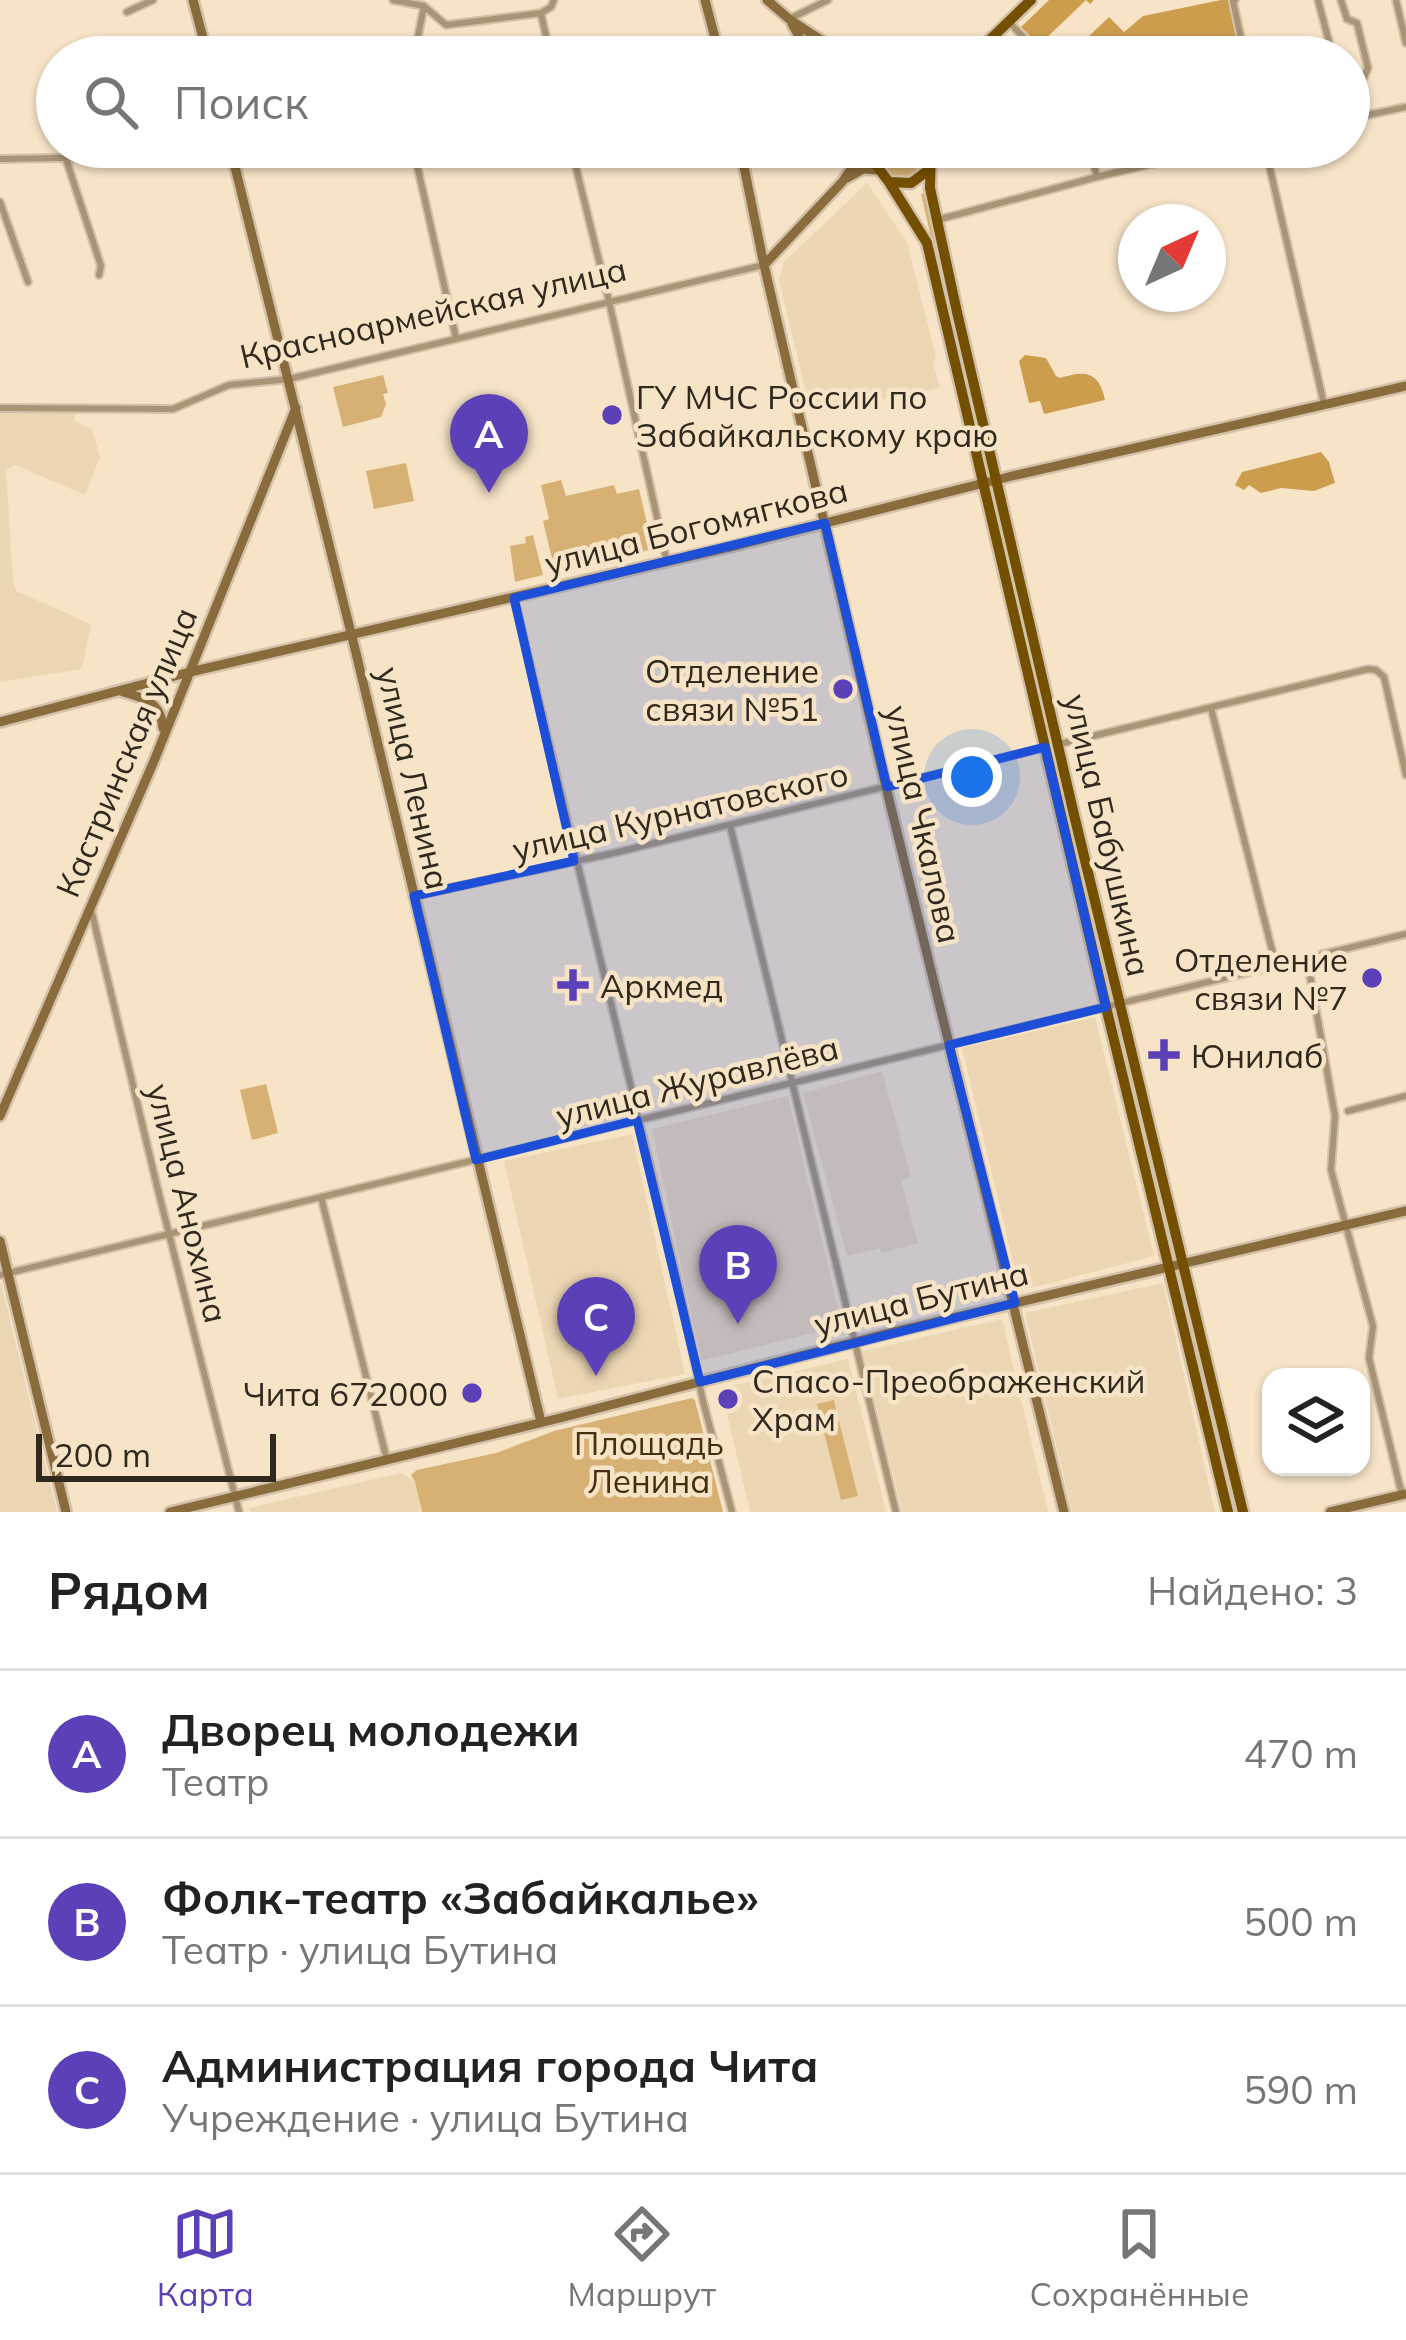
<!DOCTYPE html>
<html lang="ru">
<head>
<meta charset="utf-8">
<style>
	:root { --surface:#fff; --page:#f6f6f6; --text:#222; --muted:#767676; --line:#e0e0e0; --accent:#5c40b8 }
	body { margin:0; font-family:Mulish,sans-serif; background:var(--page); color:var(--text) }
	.controls { position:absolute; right:36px; bottom:36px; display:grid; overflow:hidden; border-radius:24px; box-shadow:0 3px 9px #0004 }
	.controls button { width:108px; height:108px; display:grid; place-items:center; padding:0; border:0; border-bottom:3px solid var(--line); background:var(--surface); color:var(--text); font:60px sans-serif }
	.compass { position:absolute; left:1118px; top:204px; width:108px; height:108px; border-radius:50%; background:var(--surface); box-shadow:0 3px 9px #0004; rotate:44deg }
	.scale { position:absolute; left:36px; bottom:30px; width:240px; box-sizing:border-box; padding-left:12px; border:6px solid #30291e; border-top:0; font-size:33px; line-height:42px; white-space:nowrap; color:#30291e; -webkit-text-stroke:9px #f7e4c7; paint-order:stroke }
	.you { position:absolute; left:972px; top:777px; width:42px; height:42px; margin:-30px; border:9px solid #fff; border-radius:50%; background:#1a73e8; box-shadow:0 0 0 18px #1a73e833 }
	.badge { display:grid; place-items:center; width:78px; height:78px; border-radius:50%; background:var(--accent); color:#fff; font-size:39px; font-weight:700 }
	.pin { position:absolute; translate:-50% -99px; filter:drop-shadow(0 3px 6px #0008) }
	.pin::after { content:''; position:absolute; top:63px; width:42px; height:36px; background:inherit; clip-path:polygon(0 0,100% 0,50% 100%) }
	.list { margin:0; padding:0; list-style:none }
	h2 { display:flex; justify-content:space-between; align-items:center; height:156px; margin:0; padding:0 48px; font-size:51px }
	h2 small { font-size:39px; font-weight:400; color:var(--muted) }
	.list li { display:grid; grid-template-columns:78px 1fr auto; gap:36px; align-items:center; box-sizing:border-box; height:168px; padding:0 48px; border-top:3px solid var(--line) }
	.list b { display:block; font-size:45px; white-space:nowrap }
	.list p { margin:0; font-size:39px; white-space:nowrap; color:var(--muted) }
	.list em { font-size:39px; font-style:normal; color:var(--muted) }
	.icon { flex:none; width:66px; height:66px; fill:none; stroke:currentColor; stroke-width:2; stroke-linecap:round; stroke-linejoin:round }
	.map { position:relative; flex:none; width:1406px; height:1512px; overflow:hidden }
	.search { position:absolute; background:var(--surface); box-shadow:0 3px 9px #0004; left:36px; right:36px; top:36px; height:132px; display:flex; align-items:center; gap:30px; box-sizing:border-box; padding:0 42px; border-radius:66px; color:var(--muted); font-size:45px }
	.sheet { height:660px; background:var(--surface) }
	nav { display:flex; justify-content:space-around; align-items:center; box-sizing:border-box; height:168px; border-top:3px solid var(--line); background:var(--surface); font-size:33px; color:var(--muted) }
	nav a { display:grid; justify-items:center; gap:6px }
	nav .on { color:var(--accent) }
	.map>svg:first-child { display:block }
	.built { fill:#edd6b4 }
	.green { fill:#d7b174 }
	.forest { fill:#cc9d4d }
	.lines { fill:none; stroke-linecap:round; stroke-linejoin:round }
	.minor-casing { stroke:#d3c2a9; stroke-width:10 }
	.secondary-casing { stroke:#d3c2a9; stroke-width:14 }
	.primary-casing { stroke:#d3c2a9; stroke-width:15 }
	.minor { stroke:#a99475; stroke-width:6 }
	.secondary { stroke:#8a6c3c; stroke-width:9 }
	.primary { stroke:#744f00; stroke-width:10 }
	.marked { fill:#1d4ed8; fill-opacity:0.2; stroke:#1d4ed8; stroke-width:9; stroke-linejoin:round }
	.poi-dot { fill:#5c40b8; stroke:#f7e4c7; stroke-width:4.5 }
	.labels { text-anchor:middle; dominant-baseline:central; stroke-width:9; stroke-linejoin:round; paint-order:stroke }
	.street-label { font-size:33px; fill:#30291e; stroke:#f7e4c7 }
	.poi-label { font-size:33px; fill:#30291e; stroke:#f7e4c7; text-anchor:start }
	.park-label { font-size:33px; fill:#44300d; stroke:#f7e4c7 }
</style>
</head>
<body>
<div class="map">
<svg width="1406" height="1512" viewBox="0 0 1406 1512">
	<rect width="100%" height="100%" fill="#f7e4c7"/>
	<path class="built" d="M867,183L907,242L936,357L933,363L940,388L811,414L779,280L782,269L784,262Z
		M76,411L75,421L92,429L100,457L85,495L15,465L6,471L13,579L16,591L91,624L82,669L0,682V413Z
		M1095,1017L1154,1256L1020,1291L962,1048Z
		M882,1071L911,1177L901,1180L918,1243L882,1253L880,1248L847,1256L803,1093Z
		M788,1096L842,1326L701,1361L652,1129Z
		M632,1134L685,1374L558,1399L504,1161Z
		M0,1283H1L57,1512H0Z
		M1163,1283L1215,1512H1072L1025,1313Z
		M1002,1319L1048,1512H902L863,1351Z
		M848,1359L886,1512H750L721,1388Z
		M401,1473L415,1482L421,1512H250L249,1508Z"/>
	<path class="green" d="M871,147H917L920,164L911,177C889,182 882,163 871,147Z
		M927,193L987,452L981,453L921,194Z
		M383,375L388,393L383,394L386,404L381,417L343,427L333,387Z
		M406,463L414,501L374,509L366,471Z
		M561,480L566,496L614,485L617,494L639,489L653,549L555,572L543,521L549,519L541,485Z
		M533,535L543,575L515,582L510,546L526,543L525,537Z
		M266,1084L278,1133L252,1140L240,1090Z
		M692,1398L695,1400L723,1512H422L415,1482L411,1475L417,1470L496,1453L554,1431Z
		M834,1400L837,1415L834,1417L835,1421H839L858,1496L841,1500L817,1404Z"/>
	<path class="forest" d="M1049,0H1094L1090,4L1086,0L1039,45L1021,27Z
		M1221,0H1228L1240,57H1155L1154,53L1131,57H1067L1109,17L1124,32L1143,16Z
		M1025,355L1046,358L1056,376L1060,378C1085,370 1099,371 1105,400L1044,414L1040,401L1029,403L1019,361Z
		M1321,452L1329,462L1335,483L1314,491L1281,488L1261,493L1249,485L1244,490L1235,485L1242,472Z"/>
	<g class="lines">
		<g class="minor-casing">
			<path id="minor" d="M393,0L424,6L414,57
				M1235,0L1233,1L1245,57
				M1318,0L1333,57
				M1341,0L1347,19L1357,23L1368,68L1362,81L1349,84
				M1396,0L1406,43
				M424,6L446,25L541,13L551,7L554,0
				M127,12L153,0
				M541,14L551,57
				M789,19L828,0
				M1009,22L1042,57
				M1349,119L1406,107
				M413,147L456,338
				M571,147L609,301L667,562
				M1089,147L1097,177
				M1265,147L1324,404
				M0,159L230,155
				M66,159L101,266L99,275
				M0,202L28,282
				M937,220L1097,177L1224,147
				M0,408L173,409L229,385L289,379L764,265
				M514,598L680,1292L703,1401L732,1512
				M1211,708L1276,966
				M1060,744L1368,669L1376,670L1384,677L1406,775
				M730,825L896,1512
				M414,896L614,853L1047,747
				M91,909L157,1186L239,1512
				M1307,959L1335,1116L1331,1170L1373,1326L1369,1358L1402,1495
				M1348,1111L1406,1096
				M321,1197L387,1460
				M0,1275L1406,934"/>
		</g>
		<g class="secondary-casing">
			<path id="secondary" d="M193,0L208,57
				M705,0L720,57
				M767,0L789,19L847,57
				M792,24L811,57
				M230,147L356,653L541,1422
				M740,147L764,265L886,787L1064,1512
				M847,178L863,169L879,170
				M764,265L843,181L855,163L856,147
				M123,692C145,698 161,703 163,728
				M0,722L190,672L734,546L1012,476L1406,386
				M0,1116L154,761L296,408
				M0,1241L66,1512
				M170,1512L560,1418L897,1331L1406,1211
				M1330,1512L1406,1494"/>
		</g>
		<g class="primary-casing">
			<path id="primary" d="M972,57L1031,0
				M862,147L889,182L927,243L1106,1007L1228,1512
				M931,147L930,188L957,312L1075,819L1243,1512
				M890,182L911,183L930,169"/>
		</g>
		<use href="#minor" class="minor"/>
		<use href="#secondary" class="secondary"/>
		<use href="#primary" class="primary"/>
	</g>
	<path class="marked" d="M825,523L887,787L1045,747L1106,1007L949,1045L1015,1303L700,1382L637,1120L476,1160L414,896L574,861L514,598Z"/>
	<g class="poi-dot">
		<circle cx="612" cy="415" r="12"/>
		<circle cx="843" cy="689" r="12"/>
		<circle cx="1372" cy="978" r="12"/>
		<path d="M567 967h12v12h12v12h-12v12h-12v-12h-12v-12h12z"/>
		<path d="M1158 1037h12v12h12v12h-12v12h-12v-12h-12v-12h12z"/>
		<circle cx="472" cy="1393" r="12"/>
		<circle cx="728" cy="1399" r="12"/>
	</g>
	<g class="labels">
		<g class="street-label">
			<text transform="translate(433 312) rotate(-13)">Красноармейская улица</text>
			<text transform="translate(696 526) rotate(-14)">улица Богомягкова</text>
			<text transform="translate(126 752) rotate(-67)">Кастринская улица</text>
			<text transform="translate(414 778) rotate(77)">улица Ленина</text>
			<text transform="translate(680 811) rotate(-13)">улица Курнатовского</text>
			<text transform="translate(924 824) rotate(77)">улица Чкалова</text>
			<text transform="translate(1108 835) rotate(77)">улица Бабушкина</text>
			<text transform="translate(697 1081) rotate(-14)">улица Журавлёва</text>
			<text transform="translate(188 1203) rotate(76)">улица Анохина</text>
			<text transform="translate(921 1298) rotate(-14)">улица Бутина</text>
		</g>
		<g class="poi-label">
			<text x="636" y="396">ГУ МЧС России по<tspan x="636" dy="38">Забайкальскому краю</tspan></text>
			<text x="819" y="670" text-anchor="end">Отделение<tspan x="819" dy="38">связи №51</tspan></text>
			<text x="1348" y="959" text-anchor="end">Отделение<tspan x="1348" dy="38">связи №7</tspan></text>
			<text x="600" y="985">Аркмед</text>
			<text x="1191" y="1055">Юнилаб</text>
			<text x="752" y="1380">Спасо-Преображенский<tspan x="752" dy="38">Храм</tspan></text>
			<text x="448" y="1393" text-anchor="end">Чита 672000</text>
		</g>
		<g class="park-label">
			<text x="649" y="1442">Площадь<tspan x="649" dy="38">Ленина</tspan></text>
		</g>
	</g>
</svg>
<div class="controls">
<button><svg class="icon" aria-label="layers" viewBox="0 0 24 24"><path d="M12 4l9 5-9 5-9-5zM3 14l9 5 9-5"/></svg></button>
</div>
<svg class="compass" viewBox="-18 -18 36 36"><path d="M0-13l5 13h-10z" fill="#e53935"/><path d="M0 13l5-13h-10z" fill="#767676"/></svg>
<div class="scale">200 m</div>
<div class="you"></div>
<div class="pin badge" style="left:489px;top:493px">A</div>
<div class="pin badge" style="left:738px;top:1324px">B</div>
<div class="pin badge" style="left:596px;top:1376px">C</div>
<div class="search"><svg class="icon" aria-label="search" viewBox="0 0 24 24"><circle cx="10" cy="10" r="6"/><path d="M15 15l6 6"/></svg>Поиск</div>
</div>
<section class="sheet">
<h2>Рядом<small>Найдено: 3</small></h2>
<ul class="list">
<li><span class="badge">A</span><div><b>Дворец молодежи</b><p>Театр</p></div><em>470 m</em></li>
<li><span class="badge">B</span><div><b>Фолк-театр «Забайкалье»</b><p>Театр · улица Бутина</p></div><em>500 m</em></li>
<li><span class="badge">C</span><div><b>Администрация города Чита</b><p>Учреждение · улица Бутина</p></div><em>590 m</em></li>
</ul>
</section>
<nav>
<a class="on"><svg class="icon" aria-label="map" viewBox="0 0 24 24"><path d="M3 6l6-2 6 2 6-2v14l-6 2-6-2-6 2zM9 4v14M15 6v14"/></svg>Карта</a>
<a><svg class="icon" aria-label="directions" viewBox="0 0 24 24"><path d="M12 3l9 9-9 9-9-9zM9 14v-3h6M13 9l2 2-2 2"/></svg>Маршрут</a>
<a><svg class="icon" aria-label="saved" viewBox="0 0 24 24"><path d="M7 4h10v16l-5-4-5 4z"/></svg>Сохранённые</a>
</nav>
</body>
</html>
